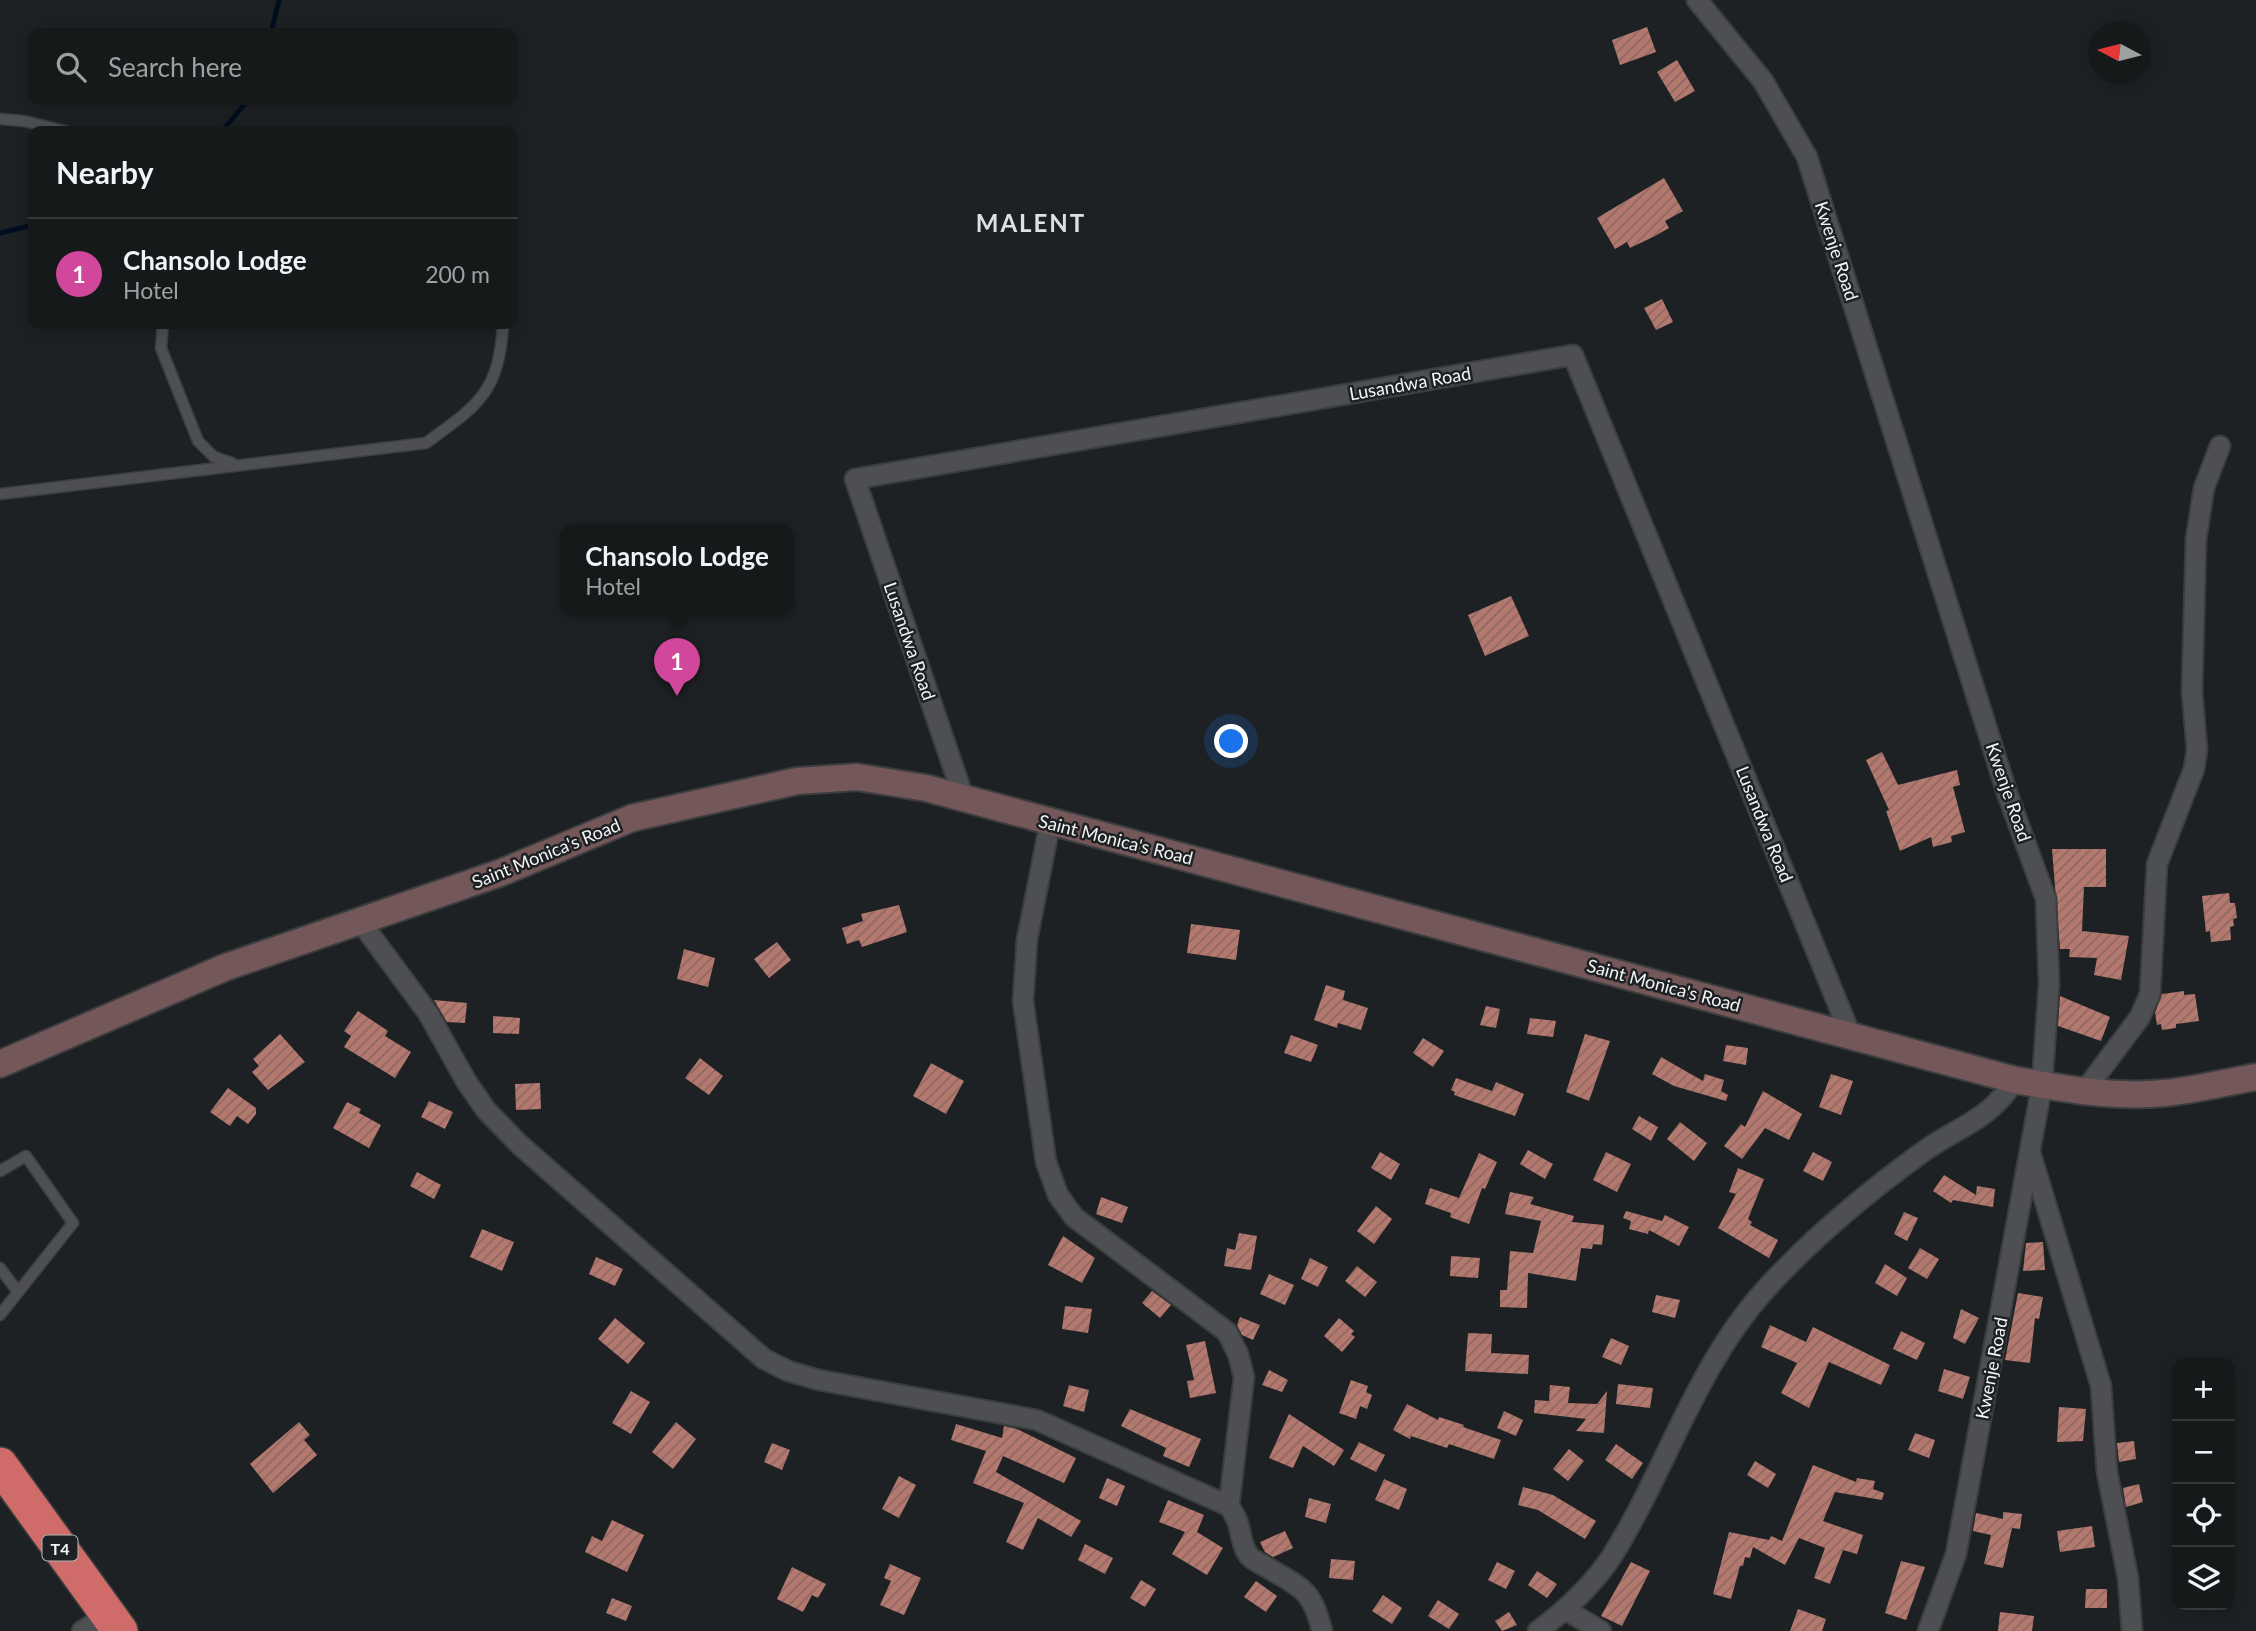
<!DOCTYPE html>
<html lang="en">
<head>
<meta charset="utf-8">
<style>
	:root { --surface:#16191a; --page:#1f2223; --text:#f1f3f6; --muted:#9ea0a2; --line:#353839; --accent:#2563eb }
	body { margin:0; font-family:Lato,sans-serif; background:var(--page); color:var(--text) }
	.controls { position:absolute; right:21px; bottom:21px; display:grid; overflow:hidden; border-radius:14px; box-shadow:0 4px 18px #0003 }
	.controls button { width:63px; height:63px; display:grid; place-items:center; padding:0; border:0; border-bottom:2px solid var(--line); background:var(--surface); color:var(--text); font:35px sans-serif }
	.compass { position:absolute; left:2088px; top:21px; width:63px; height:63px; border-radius:50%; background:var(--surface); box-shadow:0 4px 18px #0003; rotate:277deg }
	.you { position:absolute; left:1232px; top:742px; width:24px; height:24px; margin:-18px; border:5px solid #fff; border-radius:50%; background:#1a73e8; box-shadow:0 0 0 10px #1a73e833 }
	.badge { display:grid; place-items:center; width:46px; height:46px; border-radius:50%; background:var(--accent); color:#fff; font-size:23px; font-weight:700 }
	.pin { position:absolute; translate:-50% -58px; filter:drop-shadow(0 2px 4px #0008) }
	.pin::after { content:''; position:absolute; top:37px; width:24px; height:21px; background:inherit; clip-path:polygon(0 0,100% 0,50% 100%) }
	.popup { position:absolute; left:560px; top:524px; width:234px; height:91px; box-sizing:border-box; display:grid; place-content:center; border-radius:14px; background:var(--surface); filter:drop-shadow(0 2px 5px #0005); font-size:23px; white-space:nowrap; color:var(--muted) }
	.popup b { font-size:26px; color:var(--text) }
	.popup::after { content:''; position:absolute; left:50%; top:100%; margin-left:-14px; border:14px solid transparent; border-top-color:var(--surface) }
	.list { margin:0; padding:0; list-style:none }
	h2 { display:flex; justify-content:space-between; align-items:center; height:91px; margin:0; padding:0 28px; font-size:30px }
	h2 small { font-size:23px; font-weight:400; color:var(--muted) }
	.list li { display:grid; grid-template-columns:46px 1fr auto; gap:21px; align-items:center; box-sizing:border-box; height:112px; padding:0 28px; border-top:2px solid var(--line) }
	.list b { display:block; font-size:26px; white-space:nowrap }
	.list p { margin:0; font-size:23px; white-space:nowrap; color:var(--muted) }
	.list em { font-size:23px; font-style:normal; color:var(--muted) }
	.icon { flex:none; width:38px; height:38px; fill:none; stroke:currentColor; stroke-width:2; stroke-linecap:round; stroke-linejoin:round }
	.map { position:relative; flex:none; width:2256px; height:1631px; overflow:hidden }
	.search { position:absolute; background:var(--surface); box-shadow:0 4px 18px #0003; left:28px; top:28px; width:490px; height:77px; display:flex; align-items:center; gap:18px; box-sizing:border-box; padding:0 24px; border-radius:14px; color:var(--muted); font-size:26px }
	.panel { position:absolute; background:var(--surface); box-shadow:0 4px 18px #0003; left:28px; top:126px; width:490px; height:203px; border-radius:14px }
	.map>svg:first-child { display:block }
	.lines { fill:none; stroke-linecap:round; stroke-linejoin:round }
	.stream { stroke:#000e20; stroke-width:5 }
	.building { fill:url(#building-hatch) }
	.lane-casing { stroke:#3b3d3f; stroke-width:13 }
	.street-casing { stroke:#3b3d3f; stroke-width:23 }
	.secondary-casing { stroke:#3b3d3f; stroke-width:30 }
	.highway-casing { stroke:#3b3d3f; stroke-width:38 }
	.lane { stroke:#4d4f52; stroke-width:10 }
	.street { stroke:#4d4f52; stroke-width:19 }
	.secondary { stroke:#745759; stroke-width:26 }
	.highway { stroke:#cf6b69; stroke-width:35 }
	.labels { text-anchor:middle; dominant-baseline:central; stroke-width:5; stroke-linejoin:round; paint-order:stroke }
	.shield { fill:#1e2123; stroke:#b2b5b6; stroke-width:2 }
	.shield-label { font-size:16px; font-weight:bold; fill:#f2f4f5 }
	.street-label { font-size:18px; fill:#f2f4f5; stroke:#1e2123 }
	.district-label { font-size:24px; font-weight:bold; letter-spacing:2px; fill:#dee1e4; stroke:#1e2123 }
</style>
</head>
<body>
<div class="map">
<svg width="2256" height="1631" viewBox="0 0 2256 1631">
	<defs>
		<pattern id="building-hatch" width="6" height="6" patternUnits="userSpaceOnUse" patternTransform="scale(1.75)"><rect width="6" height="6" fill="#b3796f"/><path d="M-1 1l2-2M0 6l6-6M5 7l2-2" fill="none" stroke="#8e6862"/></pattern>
	</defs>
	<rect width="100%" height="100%" fill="#1e2123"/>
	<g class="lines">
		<path class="stream" d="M271,33L279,0
			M222,131L248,100
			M0,233L33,225"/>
	</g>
	<path class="building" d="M1647,27L1656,52L1620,65L1612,40Z
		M1677,60L1695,91L1675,102L1657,72Z
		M1664,178L1683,211L1665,221L1669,228L1655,236L1630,248L1627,242L1615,249L1597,218Z
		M1662,299L1673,322L1656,330L1644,308Z
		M1511,596L1529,636L1485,656L1468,615Z
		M1882,752L1898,785L1957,770L1960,785L1953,787L1965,832L1951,836L1952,842L1933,847L1931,837L1900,851L1886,811L1889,810L1866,760Z
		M2052,849H2106V887H2084L2082,931L2129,936L2121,980L2094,975L2097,958L2069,957L2070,949H2060Z
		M2229,893L2230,903H2235L2237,918L2233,919L2234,926L2230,927L2231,940L2211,942L2210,931L2206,932L2202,896Z
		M899,905L907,932L862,947L859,940L847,944L842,928L863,921L861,914Z
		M1191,924L1240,930L1236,960L1187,953Z
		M777,942L791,960L769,978L754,959Z
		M684,949L715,958L708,987L677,979Z
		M1326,985L1345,991L1343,1000L1368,1008L1361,1030L1338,1023L1337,1028L1314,1020Z
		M2184,991V995L2195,994L2199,1021L2176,1024V1028L2162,1030L2161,1024L2157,1025L2155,1013L2162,994Z
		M2060,996L2110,1017L2101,1041L2058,1026Z
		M434,1000L467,1003L465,1023L447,1022Z
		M1486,1006L1500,1009L1496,1028L1480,1025Z
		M358,1011L388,1031L385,1036L411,1052L395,1078L344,1047L351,1036L344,1031Z
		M493,1016L520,1018L519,1034L493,1033Z
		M1530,1018L1556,1021L1553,1037L1527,1034Z
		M280,1034L305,1062L268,1090L252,1072L259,1066L253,1059Z
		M1585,1034L1610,1041L1589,1101L1566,1092Z
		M1291,1035L1318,1045L1311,1062L1284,1053Z
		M1423,1038L1444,1051L1433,1067L1413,1053Z
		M1726,1045L1748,1048L1746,1065L1723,1061Z
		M1661,1057L1703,1081L1705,1074L1724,1080L1721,1091L1728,1095L1726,1101L1674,1086L1652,1074Z
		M700,1058L723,1076L709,1095L685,1078Z
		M931,1063L964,1081L946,1114L913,1096Z
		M1831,1074L1853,1081L1841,1115L1819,1107Z
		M1456,1078L1492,1091L1496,1082L1524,1094L1515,1116L1454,1095L1455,1092L1451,1090Z
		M540,1083L541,1109L516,1110L515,1084Z
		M228,1088L256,1108V1114L248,1124L237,1116L230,1126L210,1112Z
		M1763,1091L1802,1114L1789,1140L1765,1128L1742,1159L1724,1146L1741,1124L1745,1127Z
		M429,1101L453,1112L445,1129L421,1117Z
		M347,1102L361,1109L359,1113L381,1125L369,1148L333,1128Z
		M1639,1116L1658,1127L1651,1141L1632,1129Z
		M1680,1122L1707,1143L1694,1161L1667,1139Z
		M1528,1150L1553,1164L1545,1179L1520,1164Z
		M1380,1152L1400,1164L1391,1180L1371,1168Z
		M1606,1152L1631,1164L1617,1192L1593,1180Z
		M1813,1152L1832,1162L1823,1181L1803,1171Z
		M1479,1153L1497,1162L1485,1189L1482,1188L1469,1224L1450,1217L1451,1213L1425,1204L1430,1188L1459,1198Z
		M1738,1168L1764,1179L1748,1219L1752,1222L1750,1225L1778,1240L1769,1258L1718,1228L1736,1194L1729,1192Z
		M417,1172L441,1185L434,1199L410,1186Z
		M1944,1175L1976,1195L1977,1186L1995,1189L1993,1207L1953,1200L1951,1203L1933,1191Z
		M1510,1192L1534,1197L1530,1204L1574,1216L1572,1222L1604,1225L1602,1245L1593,1244L1592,1249L1581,1248L1576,1281L1528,1273L1527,1308L1500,1307V1290H1507L1510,1251L1533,1253L1541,1221L1505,1214Z
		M1101,1197L1128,1207L1122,1223L1096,1214Z
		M1376,1206L1392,1219L1374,1244L1357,1231Z
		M1626,1211L1662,1221L1665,1215L1689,1227L1679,1246L1649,1230L1648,1234L1629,1229L1631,1221L1623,1218Z
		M1904,1212L1918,1218L1907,1241L1894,1234Z
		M482,1229L514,1242L502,1271L470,1257Z
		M1239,1233L1257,1236L1251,1270L1224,1266L1227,1248L1235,1250Z
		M1063,1236L1095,1258L1082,1283L1048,1265Z
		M2043,1242L2045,1270L2023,1271L2026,1243Z
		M1920,1248L1939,1259L1927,1279L1908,1268Z
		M1451,1256L1480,1258L1478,1278L1450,1276Z
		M596,1257L623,1269L615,1286L589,1274Z
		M1310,1258L1328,1267L1318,1287L1301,1279Z
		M1885,1264L1907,1278L1897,1296L1875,1283Z
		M1357,1266L1377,1282L1365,1297L1345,1281Z
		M1269,1274L1294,1285L1285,1305L1260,1294Z
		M1152,1291L1171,1305L1160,1318L1142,1303Z
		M2018,1293L2043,1297L2039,1319L2035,1318L2030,1363L2005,1360Z
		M1656,1295L1680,1300L1675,1318L1652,1312Z
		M1065,1306L1092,1309L1088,1333L1062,1329Z
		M1961,1309L1979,1318L1965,1344L1953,1338Z
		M1240,1317L1260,1325L1253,1340L1242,1335L1237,1325Z
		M615,1318L645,1343L628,1364L598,1339Z
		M1339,1318L1354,1331L1351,1334L1355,1337L1342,1352L1324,1336Z
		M1770,1325L1806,1342L1813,1327L1890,1365L1881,1385L1829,1362L1809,1408L1781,1393L1797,1363L1761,1347Z
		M1901,1331L1925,1343L1917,1360L1893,1349Z
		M1468,1333L1492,1334L1491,1353L1529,1355L1528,1374L1465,1371Z
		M1611,1338L1629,1346L1621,1365L1602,1357Z
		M1205,1341L1216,1393L1190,1398L1187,1381L1194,1380L1186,1345Z
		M1944,1369L1970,1377L1963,1399L1938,1391Z
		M1269,1370L1288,1380L1282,1392L1262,1385Z
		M1351,1380L1368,1386L1366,1392L1372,1395L1367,1409L1360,1406L1356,1419L1339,1413Z
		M1618,1384L1653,1388L1650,1408L1616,1404Z
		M1069,1385L1089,1390L1084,1412L1063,1406Z
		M1550,1385L1570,1387L1568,1403L1597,1404L1607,1391L1604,1433L1576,1431L1586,1419L1534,1413L1535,1400L1549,1401Z
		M631,1391L650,1402L631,1434L612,1423Z
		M1407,1404L1438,1420L1439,1417L1464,1425L1463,1427L1501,1440L1494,1459L1449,1444L1447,1448L1411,1436L1410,1439L1393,1430Z
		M2059,1407L2086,1409L2083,1441L2057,1442Z
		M1130,1409L1201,1439L1189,1467L1163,1456L1166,1448L1121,1426Z
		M1504,1411L1523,1420L1516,1436L1497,1428Z
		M1289,1414L1344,1450L1334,1466L1303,1446L1293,1468L1269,1458Z
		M299,1422L310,1435L304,1440L317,1455L273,1493L250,1464Z
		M676,1422L696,1439L673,1469L652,1452Z
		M956,1424L1002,1438L1004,1426L1017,1429L1076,1458L1064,1483L1003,1456L996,1472L1081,1521L1071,1537L1038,1518L1023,1550L1006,1542L1024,1503L973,1483L986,1451L951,1440Z
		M1915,1433L1935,1440L1929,1458L1908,1450Z
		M2134,1441L2136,1459L2119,1462L2117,1443Z
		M1359,1442L1385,1455L1376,1472L1350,1459Z
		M772,1443L790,1450L782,1470L764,1462Z
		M1616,1444L1643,1463L1632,1479L1605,1460Z
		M1569,1449L1584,1461L1568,1481L1553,1469Z
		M1755,1461L1776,1474L1768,1488L1747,1475Z
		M1813,1465L1856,1482L1857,1478L1875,1481L1873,1489L1884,1493L1882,1500L1835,1492L1823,1521L1863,1535L1857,1554L1843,1550L1830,1584L1814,1578L1825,1548L1799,1538L1785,1565L1753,1547L1750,1558L1745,1557L1743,1566H1740L1731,1599L1713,1594L1729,1532L1769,1540L1771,1536L1782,1541Z
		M899,1476L916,1485L899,1518L882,1509Z
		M1107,1478L1125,1486L1117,1506L1099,1498Z
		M1384,1479L1407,1489L1399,1510L1375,1500Z
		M2139,1484L2143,1502L2126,1507L2123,1488Z
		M1523,1487L1553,1495L1596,1521L1585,1539L1538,1510L1518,1505Z
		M1309,1498L1331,1504L1326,1523L1305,1517Z
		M1168,1500L1204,1515L1197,1532L1223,1548L1207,1575L1172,1554L1185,1532L1159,1522Z
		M2003,1512L2022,1514L2020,1529L2012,1528L2003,1568L1984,1564L1991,1535L1973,1531L1976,1513L2003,1519Z
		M612,1520L644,1535L627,1572L585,1552L592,1536L602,1541Z
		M2092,1526L2095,1547L2060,1552L2057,1531Z
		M1285,1531L1293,1548L1273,1557L1265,1552L1260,1542Z
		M1085,1544L1113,1558L1105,1574L1078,1560Z
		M1331,1559L1355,1561L1353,1580L1329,1578Z
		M1901,1561L1925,1567L1906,1620L1885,1613Z
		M1497,1562L1515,1571L1506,1589L1488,1580Z
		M1631,1562L1650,1571L1622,1626L1601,1616Z
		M890,1564L921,1578L904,1615L880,1605L891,1581L884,1578Z
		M792,1567L826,1584L818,1598L812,1595L803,1612L777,1599Z
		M1537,1571L1557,1584L1547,1598L1528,1585Z
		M1141,1580L1156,1589L1145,1607L1130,1598Z
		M1256,1581L1277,1596L1266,1612L1244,1597Z
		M2086,1589H2107V1608H2085Z
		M1383,1595L1402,1608L1392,1624L1372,1611Z
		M612,1598L632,1606L626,1621L606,1613Z
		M1438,1600L1459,1614L1449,1629L1428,1616Z
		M1798,1609L1826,1619L1822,1631H1790Z
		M1509,1612L1517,1625L1502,1631L1495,1621Z
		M2000,1612L2034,1616L2032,1631H1998Z"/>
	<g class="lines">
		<g class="lane-casing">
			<path id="lane" d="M0,119L24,121L65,131
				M163,324L161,348L198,441L214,457L232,463
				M0,494L426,443C478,405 499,393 503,324
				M0,1171L26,1156L73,1223L0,1315
				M0,1268L18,1292"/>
		</g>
		<g class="street-casing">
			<path id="street" d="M1697,0L1763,81L1807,157L2007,793L2046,899L2049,984L2042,1085L1956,1554L1928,1631
				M964,799L855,479L1573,355L1851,1036
				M1050,823L1027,940L1023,1001L1046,1162L1058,1195L1074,1217L1227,1332L1238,1354L1244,1377L1229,1506
				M360,921L428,1013L466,1081L486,1110L520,1145L764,1359L788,1371L819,1380L1037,1420L1229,1506C1243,1526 1238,1534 1246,1551C1249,1558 1257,1562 1263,1565C1299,1587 1312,1587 1322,1631
				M2083,1093L2140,1017L2150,994L2157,864L2194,769L2197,750L2192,691L2196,539L2204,488L2220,446
				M2031,1155L2101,1386L2107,1472L2128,1578L2132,1631
				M1566,1610L1601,1631
				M82,1631L108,1615
				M1538,1631C1566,1610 1593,1585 1612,1556C1666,1470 1696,1366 1765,1290C1811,1239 1865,1194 1920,1154C1959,1125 1987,1123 2015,1080"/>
		</g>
		<g class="secondary-casing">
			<path id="secondary" d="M0,1064L226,967L500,873L632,818L797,781L857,777L926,788L2015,1080C2065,1089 2114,1098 2165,1093C2196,1090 2226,1082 2256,1077"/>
		</g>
		<g class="highway-casing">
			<path id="highway" d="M0,1465L120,1631"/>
		</g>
		<use href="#lane" class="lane"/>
		<use href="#street" class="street"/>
		<use href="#secondary" class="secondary"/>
		<use href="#highway" class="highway"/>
	</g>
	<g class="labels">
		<rect class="shield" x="42.5" y="1535.5" width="35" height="25" rx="5"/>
		<g class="shield-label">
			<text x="60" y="1548">T4</text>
		</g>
		<g class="street-label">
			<text transform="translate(1837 251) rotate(72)">Kwenje Road</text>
			<text transform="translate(1410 383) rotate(-10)">Lusandwa Road</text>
			<text transform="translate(910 641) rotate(71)">Lusandwa Road</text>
			<text transform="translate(2009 792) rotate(71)">Kwenje Road</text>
			<text transform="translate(1765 824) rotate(68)">Lusandwa Road</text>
			<text transform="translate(1116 839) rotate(14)">Saint Monica's Road</text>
			<text transform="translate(546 853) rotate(-22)">Saint Monica's Road</text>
			<text transform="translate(1664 985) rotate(15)">Saint Monica's Road</text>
			<text transform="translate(1991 1368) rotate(-79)">Kwenje Road</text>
		</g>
		<g class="district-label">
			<text x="1031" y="222">MALENT</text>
		</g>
	</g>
</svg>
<div class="controls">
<button>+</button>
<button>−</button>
<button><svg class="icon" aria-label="locate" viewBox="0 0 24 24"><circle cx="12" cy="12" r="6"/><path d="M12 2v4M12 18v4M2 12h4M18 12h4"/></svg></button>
<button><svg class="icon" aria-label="layers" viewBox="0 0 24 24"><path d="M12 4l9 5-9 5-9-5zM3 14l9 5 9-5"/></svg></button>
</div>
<svg class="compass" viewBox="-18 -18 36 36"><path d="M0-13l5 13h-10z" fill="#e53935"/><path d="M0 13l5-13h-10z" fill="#9ea0a2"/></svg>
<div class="you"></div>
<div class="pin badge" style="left:677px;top:696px;background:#d1479c">1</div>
<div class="popup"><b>Chansolo Lodge</b>Hotel</div>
<div class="search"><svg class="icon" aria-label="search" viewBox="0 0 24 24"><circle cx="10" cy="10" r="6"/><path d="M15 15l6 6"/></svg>Search here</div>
<section class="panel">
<h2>Nearby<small></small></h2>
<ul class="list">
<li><span class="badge" style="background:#d1479c">1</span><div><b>Chansolo Lodge</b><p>Hotel</p></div><em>200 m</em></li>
</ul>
</section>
</div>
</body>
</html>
